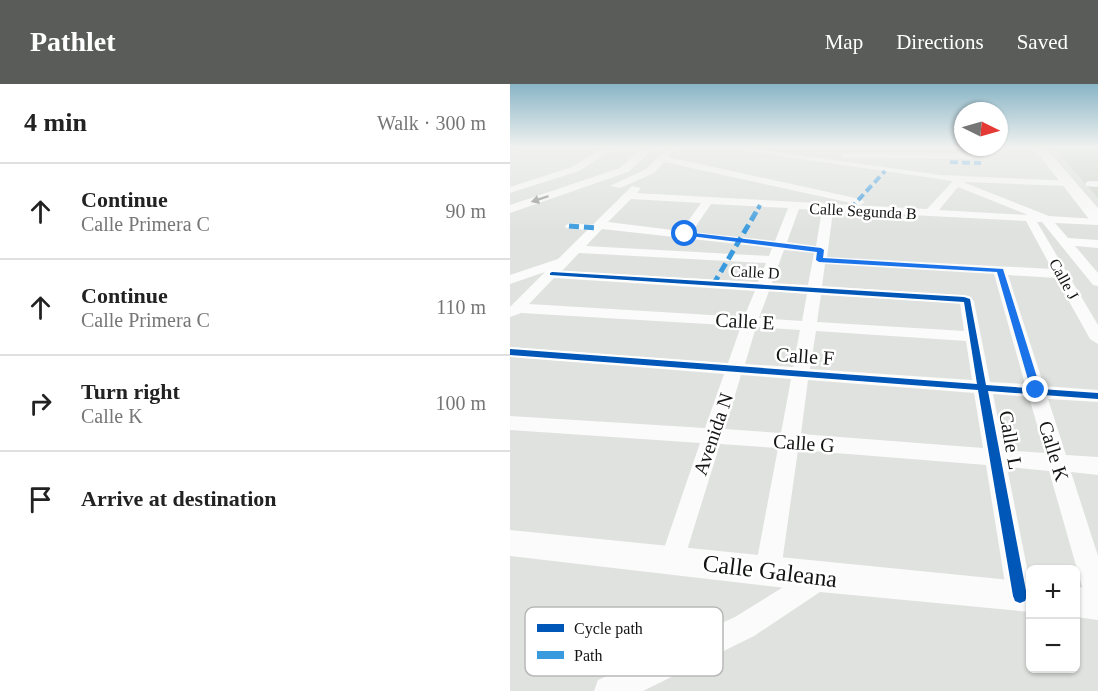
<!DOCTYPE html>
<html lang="en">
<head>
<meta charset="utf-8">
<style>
	:root { --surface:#fff; --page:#f2f2f2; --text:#222; --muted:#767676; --line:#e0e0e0; --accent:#5a5c59 }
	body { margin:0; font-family:Georgia,serif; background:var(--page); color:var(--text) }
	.controls { position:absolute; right:18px; bottom:18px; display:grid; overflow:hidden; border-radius:9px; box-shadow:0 2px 4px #0004 }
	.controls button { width:54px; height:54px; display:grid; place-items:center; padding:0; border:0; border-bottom:2px solid var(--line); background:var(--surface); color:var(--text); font:30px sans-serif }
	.compass { position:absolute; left:444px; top:18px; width:54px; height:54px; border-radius:50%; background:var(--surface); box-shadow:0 2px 4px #0004; rotate:95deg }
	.stop { position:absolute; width:18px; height:18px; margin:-14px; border:4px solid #1a73e8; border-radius:50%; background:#fff }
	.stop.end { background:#1a73e8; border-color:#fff; box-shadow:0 2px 6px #0008 }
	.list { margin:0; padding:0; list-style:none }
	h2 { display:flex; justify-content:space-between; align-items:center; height:78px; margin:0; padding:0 24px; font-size:26px }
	h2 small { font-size:20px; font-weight:400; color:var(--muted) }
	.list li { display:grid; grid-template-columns:39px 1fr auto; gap:18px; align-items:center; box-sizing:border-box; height:96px; padding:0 24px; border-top:2px solid var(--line) }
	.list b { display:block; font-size:22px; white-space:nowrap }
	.list p { margin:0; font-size:20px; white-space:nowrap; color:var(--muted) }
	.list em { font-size:20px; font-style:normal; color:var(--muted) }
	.icon { flex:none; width:33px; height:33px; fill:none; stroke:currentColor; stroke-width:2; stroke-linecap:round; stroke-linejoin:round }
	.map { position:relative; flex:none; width:588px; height:607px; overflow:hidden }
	header { display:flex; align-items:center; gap:36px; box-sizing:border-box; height:84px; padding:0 30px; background:var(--accent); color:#fff }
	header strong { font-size:28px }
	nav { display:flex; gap:33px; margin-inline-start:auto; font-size:21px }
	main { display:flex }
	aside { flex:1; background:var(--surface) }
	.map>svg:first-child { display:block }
	.built { fill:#ced4cc }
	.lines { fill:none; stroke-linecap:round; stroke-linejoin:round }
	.pedestrian { fill:#fafbfa; fill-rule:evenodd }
	.minor { fill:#fafbfa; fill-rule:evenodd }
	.tertiary { fill:#fafbfa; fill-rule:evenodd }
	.primary { fill:#fafbfa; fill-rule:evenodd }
	.rail { stroke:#c2c3c2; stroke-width:2; stroke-dasharray:4.5 2; stroke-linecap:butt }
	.quiet-far1 { stroke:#3a9ade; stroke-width:4; stroke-dasharray:8 4; stroke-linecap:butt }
	.quiet { stroke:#3a9ade; stroke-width:5; stroke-dasharray:10 5; stroke-linecap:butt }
	.cycleway-casing { stroke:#fff; stroke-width:4 }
	.cycleway { fill:#0057b8; fill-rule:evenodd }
	.oneway { fill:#929392 }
	.route { fill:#1a73e8 }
	.labels { text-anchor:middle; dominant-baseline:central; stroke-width:5; stroke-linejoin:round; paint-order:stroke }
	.far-street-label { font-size:16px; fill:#121412; stroke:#fff }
	.street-label { font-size:20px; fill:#121412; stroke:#fff }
	.near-street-label { font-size:24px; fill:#121412; stroke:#fff }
	.key { fill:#fff; stroke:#b8b8b8; stroke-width:1.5 }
	.key-label { font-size:16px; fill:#121412 }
</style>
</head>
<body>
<header>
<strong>Pathlet</strong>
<nav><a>Map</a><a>Directions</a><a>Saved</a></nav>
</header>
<main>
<aside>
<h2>4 min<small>Walk · 300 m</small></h2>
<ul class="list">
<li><svg class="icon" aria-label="ahead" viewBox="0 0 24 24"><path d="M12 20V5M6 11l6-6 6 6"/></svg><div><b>Continue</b><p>Calle Primera C</p></div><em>90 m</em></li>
<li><svg class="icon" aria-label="ahead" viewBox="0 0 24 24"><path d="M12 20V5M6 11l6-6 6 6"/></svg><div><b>Continue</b><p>Calle Primera C</p></div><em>110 m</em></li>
<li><svg class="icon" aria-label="right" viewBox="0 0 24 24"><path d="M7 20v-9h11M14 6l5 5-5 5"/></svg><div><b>Turn right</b><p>Calle K</p></div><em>100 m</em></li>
<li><svg class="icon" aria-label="arrive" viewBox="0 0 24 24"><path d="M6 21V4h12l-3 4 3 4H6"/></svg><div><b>Arrive at destination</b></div></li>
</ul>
</aside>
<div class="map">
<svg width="588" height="607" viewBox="0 0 588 607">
	<rect width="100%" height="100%" fill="#dfe2de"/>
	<path class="built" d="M543,63H588V114Z"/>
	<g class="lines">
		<path class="pedestrian" d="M59,139L86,141L90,144L86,147L56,144L55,142Z"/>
		<path class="minor" d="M94,63L142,64L138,67L98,68L69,87L0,109V103L62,83Z
			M209,63H228L431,91L562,97L564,99L559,102L453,98L539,132L588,135V141L545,139L558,154L588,156V164L565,162L588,189V202L583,201L532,138H527L588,241V260L580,255L546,194L498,191L534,302L588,306V318L538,315L556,371L588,373V391L561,388L588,472V526L579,522L575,513L539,387L497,383L520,499V518L510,525L501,521L497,512L476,381L288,366L271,486L267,495L258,498L249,495L245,486L268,364L210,360L174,476L171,484L162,488L153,484L150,476L190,359L0,346V332L195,344L214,290L0,273V263L218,279L231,242L11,229L0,233V223L35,188L0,200V191L48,175L122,102L131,104L127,109L417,125L443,97ZM448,103L518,131L429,126ZM121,115L191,119L171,147L98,138ZM201,120L278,124L265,157L182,148ZM289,125L312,126L306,162L277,158ZM323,127L516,137L542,185L317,173ZM92,145L262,164L259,172L76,162ZM274,166L304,169L298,201L262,199ZM69,169L256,179L248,198L52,187ZM315,180L484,190L515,300L480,298L464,217L459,212L312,202ZM44,194L245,207L234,233L19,220ZM259,207L297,210L292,237L249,234ZM311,211L450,219L454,247L307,238ZM246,243L290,246L283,283L235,280ZM306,247L456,257L462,296L300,285ZM231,291L281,295L271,349L215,345ZM298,296L464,309L473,364L291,350ZM483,310L519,313L535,369L494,366Z
			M335,69H462L466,72L462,75L332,74L331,72Z
			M153,72L350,115L355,118L350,121L150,77V73Z
			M580,97H588V103L576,102V98Z
			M310,480L319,484L323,493L319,502L244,552L133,607H84L88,596L225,533Z"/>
		<path class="tertiary" d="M134,63H181L165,66L144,89L110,104L100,102L136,85L154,67H141L118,88L0,129V121L110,84Z
			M0,446L520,498V528L310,508L0,472Z
			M566,503L588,504V536L566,533Z"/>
		<path class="primary" d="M523,63H535L588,124V140L582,139Z"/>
		<path class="rail" d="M0,65L10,63"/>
		<path class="quiet-far1" d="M440,78L471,79
			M248,125L250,121
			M340,125L375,87"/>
		<path class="quiet" d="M339,126L341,123
			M59,142L86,144
			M203,201L249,123"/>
		<g class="cycleway-casing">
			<path id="cycleway" d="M42,188L454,213L460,215L476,301L588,309V315L478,307L517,512L515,517L510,519L505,517L503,512L468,306L0,271V265L467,300L454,218L40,191V189Z"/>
		</g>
		<use href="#cycleway" class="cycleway"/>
	</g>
	<defs><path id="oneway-solid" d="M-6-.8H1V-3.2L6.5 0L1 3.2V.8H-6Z" transform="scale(1.5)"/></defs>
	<use class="oneway" href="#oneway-solid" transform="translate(30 115) rotate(162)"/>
	<linearGradient id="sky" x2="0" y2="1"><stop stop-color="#89b5c6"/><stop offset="0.43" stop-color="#f1f2f0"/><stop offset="1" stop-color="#f1f2f0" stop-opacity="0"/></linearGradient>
	<rect width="588" height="148" fill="url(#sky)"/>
	<path class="route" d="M175,148L311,164L314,166L313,174L493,185L531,306L526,309L521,306L487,188L309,178L306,176L307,168L172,151Z"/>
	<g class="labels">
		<g class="far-street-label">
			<text transform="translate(353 127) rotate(3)">Calle Segunda B</text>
			<text transform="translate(245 188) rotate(3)">Calle D</text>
			<text transform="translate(554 195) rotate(61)">Calle J</text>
		</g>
		<g class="street-label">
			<text transform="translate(235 237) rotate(3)">Calle E</text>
			<text transform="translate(295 272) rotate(4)">Calle F</text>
			<text transform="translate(203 350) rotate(-71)">Avenida N</text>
			<text transform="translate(501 356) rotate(80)">Calle L</text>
			<text transform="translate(294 359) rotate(4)">Calle G</text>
			<text transform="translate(544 367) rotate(73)">Calle K</text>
		</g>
		<g class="near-street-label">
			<text transform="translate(260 487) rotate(7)">Calle Galeana</text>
		</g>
	</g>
	<rect x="15" y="523" width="198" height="69" rx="9" class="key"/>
	<rect x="27" y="540" width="27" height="8" fill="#0057b8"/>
	<rect x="27" y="567" width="27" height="8" fill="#3a9ade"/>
	<g class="key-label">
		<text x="64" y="550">Cycle path</text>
		<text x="64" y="577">Path</text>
	</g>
</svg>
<div class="controls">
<button>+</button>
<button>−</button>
</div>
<svg class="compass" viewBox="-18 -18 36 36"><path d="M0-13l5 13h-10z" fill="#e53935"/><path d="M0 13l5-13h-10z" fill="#767676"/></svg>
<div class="stop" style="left:175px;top:150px"></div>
<div class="stop end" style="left:526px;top:306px"></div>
</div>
</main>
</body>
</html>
